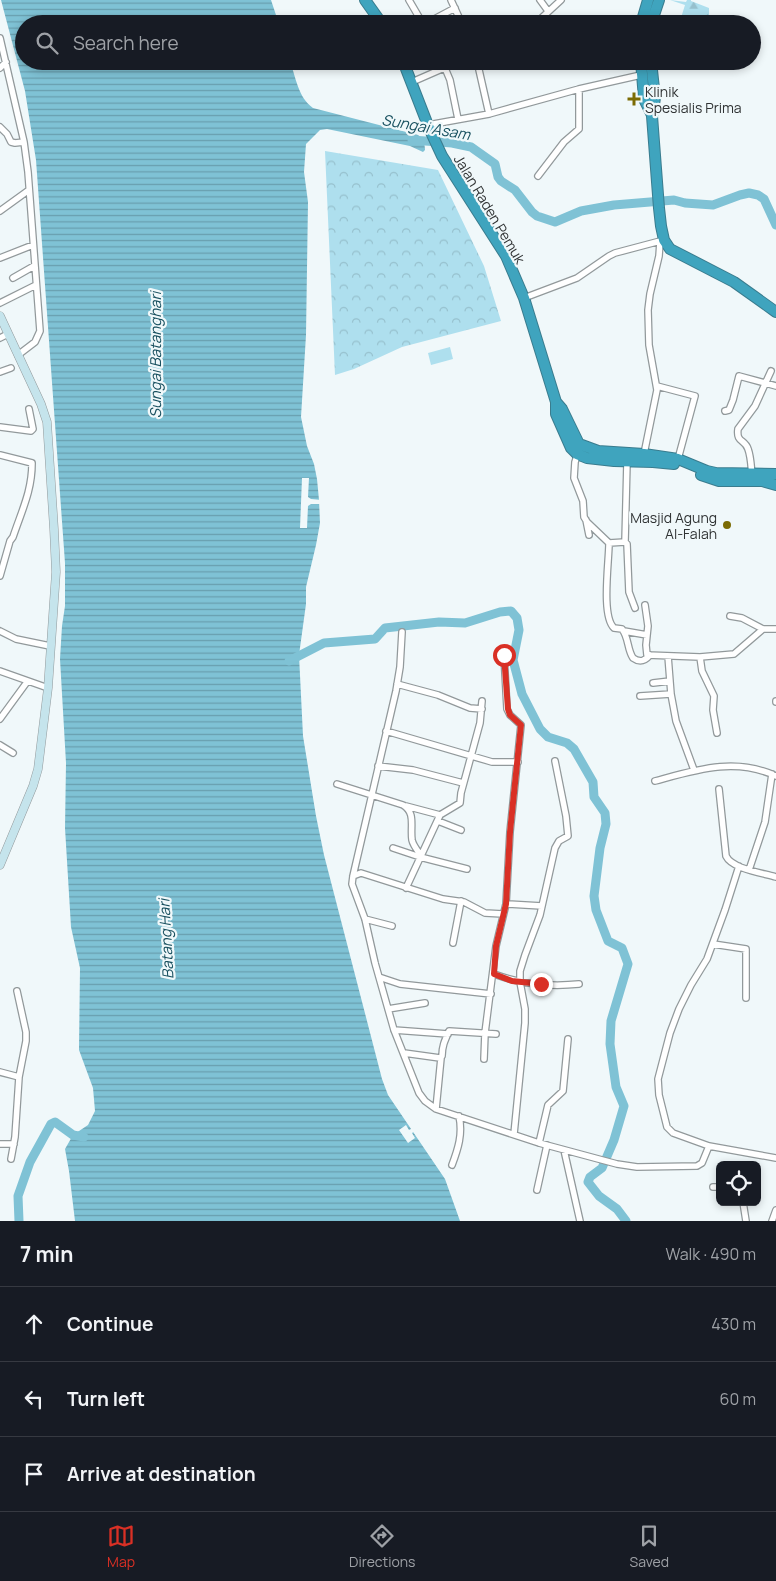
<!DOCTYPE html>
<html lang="en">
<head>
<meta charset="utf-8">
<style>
	:root { --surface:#171b24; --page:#242831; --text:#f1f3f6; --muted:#9ea1a6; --line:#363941; --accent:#d93025 }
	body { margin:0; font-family:Manrope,sans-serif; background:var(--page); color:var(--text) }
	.controls { position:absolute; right:15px; bottom:15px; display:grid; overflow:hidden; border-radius:8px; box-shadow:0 2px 8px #0003 }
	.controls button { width:45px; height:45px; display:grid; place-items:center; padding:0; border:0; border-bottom:1px solid var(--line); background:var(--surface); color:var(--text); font:25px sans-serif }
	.stop { position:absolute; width:15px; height:15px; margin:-11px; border:4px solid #d93025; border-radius:50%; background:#fff }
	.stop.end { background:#d93025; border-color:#fff; box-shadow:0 1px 5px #0008 }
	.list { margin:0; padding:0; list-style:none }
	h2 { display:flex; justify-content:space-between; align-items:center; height:65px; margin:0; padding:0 20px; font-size:21px }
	h2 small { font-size:16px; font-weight:400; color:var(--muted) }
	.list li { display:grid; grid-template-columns:32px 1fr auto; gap:15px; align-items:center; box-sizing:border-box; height:75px; padding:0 20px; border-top:1px solid var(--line) }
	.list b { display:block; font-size:19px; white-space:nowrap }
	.list em { font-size:16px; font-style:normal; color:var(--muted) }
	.icon { flex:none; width:28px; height:28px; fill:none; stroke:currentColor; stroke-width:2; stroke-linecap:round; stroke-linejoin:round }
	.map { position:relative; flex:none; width:776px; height:1221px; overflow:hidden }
	.search { position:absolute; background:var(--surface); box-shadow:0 2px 8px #0003; left:15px; right:15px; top:15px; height:55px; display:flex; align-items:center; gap:12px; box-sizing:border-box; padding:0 18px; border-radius:28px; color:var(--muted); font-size:19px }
	.sheet { height:290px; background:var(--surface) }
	nav { display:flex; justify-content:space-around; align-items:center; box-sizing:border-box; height:70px; border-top:1px solid var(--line); background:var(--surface); font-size:14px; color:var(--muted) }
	nav a { display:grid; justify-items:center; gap:2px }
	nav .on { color:var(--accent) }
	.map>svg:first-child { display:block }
	.forest { fill:url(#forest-firs) }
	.park { fill:url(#park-crowns) }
	.garden { fill:#aedfee }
	.water { fill:url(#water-rules) }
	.pier { fill:#f0f8fa }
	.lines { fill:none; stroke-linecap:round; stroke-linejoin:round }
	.river { stroke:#7fc2d5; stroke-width:9 }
	.street-casing { stroke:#92999b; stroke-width:8 }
	.secondary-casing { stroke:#92999b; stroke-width:9 }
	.highway-casing { stroke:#3a7c8e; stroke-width:12 }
	.street { stroke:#fff; stroke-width:5.5 }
	.secondary { stroke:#c5e4ec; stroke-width:8 }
	.highway { stroke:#3fa4be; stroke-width:10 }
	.route { stroke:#d93025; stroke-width:6 }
	.poi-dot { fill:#7b6b03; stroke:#f0f8fa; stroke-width:2 }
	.labels { text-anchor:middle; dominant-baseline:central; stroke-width:4.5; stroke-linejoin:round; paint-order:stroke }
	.poi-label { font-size:14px; fill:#303334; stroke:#f0f8fa; text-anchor:start }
	.street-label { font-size:14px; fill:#303334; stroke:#f0f8fa }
	.water-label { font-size:15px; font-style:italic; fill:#18505f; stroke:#f0f8fa }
</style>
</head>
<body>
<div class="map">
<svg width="776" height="1221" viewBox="0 0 776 1221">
	<defs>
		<pattern id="forest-firs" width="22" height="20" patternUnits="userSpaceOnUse" patternTransform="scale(1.25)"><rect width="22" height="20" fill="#aedfee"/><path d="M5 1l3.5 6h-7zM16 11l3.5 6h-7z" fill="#96c0cd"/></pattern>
		<pattern id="park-crowns" width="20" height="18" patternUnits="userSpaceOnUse" patternTransform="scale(1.25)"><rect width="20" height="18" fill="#aedfee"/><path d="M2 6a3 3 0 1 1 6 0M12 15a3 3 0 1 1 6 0" fill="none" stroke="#96c0cd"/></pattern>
		<pattern id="water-rules" width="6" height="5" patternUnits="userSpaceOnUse" patternTransform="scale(1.25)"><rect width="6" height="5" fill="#7fc2d5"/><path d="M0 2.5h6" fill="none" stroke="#689eae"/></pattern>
	</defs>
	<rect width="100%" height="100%" fill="#f0f8fa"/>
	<path class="forest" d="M670,0L686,2L687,0H691V1L709,8V24H679L685,5Z"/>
	<path class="park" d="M325,151L438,170L484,266L501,321L402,347L354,369L335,375Z"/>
	<path class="garden" d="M450,347L453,359L431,365L428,353Z"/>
	<path class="water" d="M1,0H271L279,24H24V61H290C296,78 298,97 313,108L418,135C423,138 425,144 425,150L423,152L410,146L327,129L320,130L306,144L304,172L308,202L306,335L301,417L307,446L314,464L317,479L319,500L320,523L316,545L306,587V604L299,655L303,736L316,816L324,855L382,1079L388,1095L445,1179L460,1221H75L69,1171L65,1149L73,1135L88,1125L95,1111L93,1088L79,1050L80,968L71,927L65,828L66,763L60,659L62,626L65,606V563L36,160L25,91Z"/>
	<path class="pier" d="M302,478H309L308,497L311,499L322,500V504H311L308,506L307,528H300Z
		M406,1125L409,1130L413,1128L415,1131L412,1133L415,1138L408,1143L399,1130Z"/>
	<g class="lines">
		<path class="river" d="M412,140L452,143L471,147L495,164L498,177L501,181L515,190L532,212L537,216L555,222L581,211L614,205L674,200L685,203L713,205L740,195L749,193L758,195L764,199L776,225
			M289,661L324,643L375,639L385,628L439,622L465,623L500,612L511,611L517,618L519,630L513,660L522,694L540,729L548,737L567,743L574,749L593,782L594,797L605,813L606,824L600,848L594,896L596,910L608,941L622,948L628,964L611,1021L610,1044L616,1087L624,1106L614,1140L602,1168L590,1177L588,1182L599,1196L617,1209L626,1221
			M19,1221L18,1196L30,1162L51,1124L55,1122L73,1135L84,1137"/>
		<g class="street-casing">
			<path id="street" d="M409,0L423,24
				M451,0L462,24
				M540,0L548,11
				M425,24L455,8
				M535,24L561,0
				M0,38L24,142L28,172L40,331L35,342L18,355
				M442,61L450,80L458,119
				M477,61L489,114
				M0,68L6,62
				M412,82L460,61
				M428,125L489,114L579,89L641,75
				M0,127L7,134L11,142L15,143L24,142
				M538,176L564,142L579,129V89
				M0,211L29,190
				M0,258L33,245
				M13,278L34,266
				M524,298L577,278L609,256L615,253L664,240
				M0,303L36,285
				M0,338L8,334
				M0,372L11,368
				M657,386L695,396L678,459
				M725,411L729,410L733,400L739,376L776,386
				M0,427L31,431L33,429L29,409
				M578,453L575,462L574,478L583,501L584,517L587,522L609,543C609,562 601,616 614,628L622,629C629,638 627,649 633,658C640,663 645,661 650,655
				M644,454L657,390L649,345L648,310L650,294L659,256L660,242
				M0,455L32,463C32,491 22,510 13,537L10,541L0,576
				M627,462L625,542L627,544L629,592L635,608
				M752,475C751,466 751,457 748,449C745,439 736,443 738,429L755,406L771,371
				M586,520L589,535
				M609,543L625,542
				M645,605L648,626L646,645L647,655L700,657L734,654L763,629H776
				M730,616L742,618L763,629
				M0,631L16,639L50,646
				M624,631L647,635
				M402,632L400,667L396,691L353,876L352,884L365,919L375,963L394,1030L419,1093L425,1101L436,1109L539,1143L617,1164L637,1167L697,1166L702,1163L709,1146
				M668,656L671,694L676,721L694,770
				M700,657L702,671L714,696L713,710L717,733
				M0,671L48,688
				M653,683L670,681
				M397,684L438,695L470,708L482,709
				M640,696L671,694
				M776,702V701
				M0,719L27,682
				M386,731L492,762H518
				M0,745L13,753
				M378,766L413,770L463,783
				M655,781C696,770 735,757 776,776
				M337,784L403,805C416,813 410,826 412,840C413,845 417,850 420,854
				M719,789L726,856C732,869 763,873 776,877
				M406,806L440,815
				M438,821L461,830
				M393,848L420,857L467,869
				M739,866L725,910L707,959L691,985L679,1009L670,1033L658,1079L659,1095L667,1127L673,1133L709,1146L776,1158
				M749,870L765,822L772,774
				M353,876L361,873L443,899L464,902L485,913L503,914
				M406,888L440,815L460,803L461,793L480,723L482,701
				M506,904L542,906
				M365,919L392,926
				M453,943L461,901
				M713,944L746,949V998
				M494,974C521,984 550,987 579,984
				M379,977L400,984L491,994
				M17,991L26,1032V1041L19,1077
				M388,1009L425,1003
				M394,1030L448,1034
				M404,1053L440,1058L442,1056C442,1046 445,1040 449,1031L496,1034
				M484,1059L485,1033L496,946L506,904L510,832L521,725L510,715L507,709L504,655
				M0,1072L19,1077L15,1137L11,1159
				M436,1109L441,1058
				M514,1134L525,1023V1009L520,982V971L525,955L540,915L555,848L559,841L568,836L566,816L555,761
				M539,1143L548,1105L563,1091L568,1039
				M0,1144H14
				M564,1150L580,1221
				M452,1165C458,1149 463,1134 459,1116
				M713,1187H720
				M537,1190L547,1145
				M743,1202L746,1221
				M772,1221L776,1210"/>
		</g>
		<g class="secondary-casing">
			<path id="secondary" d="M0,316L41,404L47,422L54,529L56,572L48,688L38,769L33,786L0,865"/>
		</g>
		<g class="highway-casing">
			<path id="highway" d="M365,0L382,24
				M641,24L648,0
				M651,24L659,0
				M403,61L429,128L442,156L506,256L524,298L556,402L562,409L579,444L598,451L644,454L678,459L707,471L716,473L776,474
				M641,61L644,99L652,115
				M651,61L655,98L652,116L659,208L661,226L664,240L670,249L734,282L776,312
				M556,402V414L571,448L577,454L587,458L614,461L653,462L674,464
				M701,475L719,481H762L776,485"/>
		</g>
		<use href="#street" class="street"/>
		<use href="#secondary" class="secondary"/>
		<use href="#highway" class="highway"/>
	</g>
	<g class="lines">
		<path class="route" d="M504,655L508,709L510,715L521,725L510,832L506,904L496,946L494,974L512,981L541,984"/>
	</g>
	<g class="poi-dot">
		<path d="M631.5 91.5h5v5h5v5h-5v5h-5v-5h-5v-5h5z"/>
		<circle cx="727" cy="525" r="5"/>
	</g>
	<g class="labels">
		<g class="poi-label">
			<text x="645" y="91">Klinik<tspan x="645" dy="16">Spesialis Prima</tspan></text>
			<text x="717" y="517" text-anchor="end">Masjid Agung<tspan x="717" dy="16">Al-Falah</tspan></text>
		</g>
		<g class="street-label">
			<text transform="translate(490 209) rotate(59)">Jalan Raden Pemuk</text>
		</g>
		<g class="water-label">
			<text transform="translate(426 127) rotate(10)">Sungai Asam</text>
			<text transform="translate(155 355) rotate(-90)">Sungai Batanghari</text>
			<text transform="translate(166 939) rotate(-93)">Batang Hari</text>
		</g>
	</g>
</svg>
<div class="controls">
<button><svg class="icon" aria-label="locate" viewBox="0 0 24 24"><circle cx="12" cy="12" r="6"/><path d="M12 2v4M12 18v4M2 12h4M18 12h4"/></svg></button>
</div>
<div class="stop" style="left:504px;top:655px"></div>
<div class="stop end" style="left:541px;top:984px"></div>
<div class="search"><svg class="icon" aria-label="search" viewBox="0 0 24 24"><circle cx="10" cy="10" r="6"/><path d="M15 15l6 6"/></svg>Search here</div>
</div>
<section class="sheet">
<h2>7 min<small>Walk · 490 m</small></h2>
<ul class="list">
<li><svg class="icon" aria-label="ahead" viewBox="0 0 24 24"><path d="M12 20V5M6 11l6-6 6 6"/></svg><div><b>Continue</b></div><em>430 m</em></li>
<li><svg class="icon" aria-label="left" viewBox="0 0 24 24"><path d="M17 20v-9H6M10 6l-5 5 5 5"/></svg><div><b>Turn left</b></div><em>60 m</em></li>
<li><svg class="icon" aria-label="arrive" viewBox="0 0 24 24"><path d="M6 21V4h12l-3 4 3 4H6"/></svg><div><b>Arrive at destination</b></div></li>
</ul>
</section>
<nav>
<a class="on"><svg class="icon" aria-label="map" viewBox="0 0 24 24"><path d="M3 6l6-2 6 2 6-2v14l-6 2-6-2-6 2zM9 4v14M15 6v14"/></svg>Map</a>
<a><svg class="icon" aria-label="directions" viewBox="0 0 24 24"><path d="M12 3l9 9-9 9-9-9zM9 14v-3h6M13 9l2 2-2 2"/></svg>Directions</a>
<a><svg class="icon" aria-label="saved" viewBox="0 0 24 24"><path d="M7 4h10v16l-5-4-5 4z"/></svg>Saved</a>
</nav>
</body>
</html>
